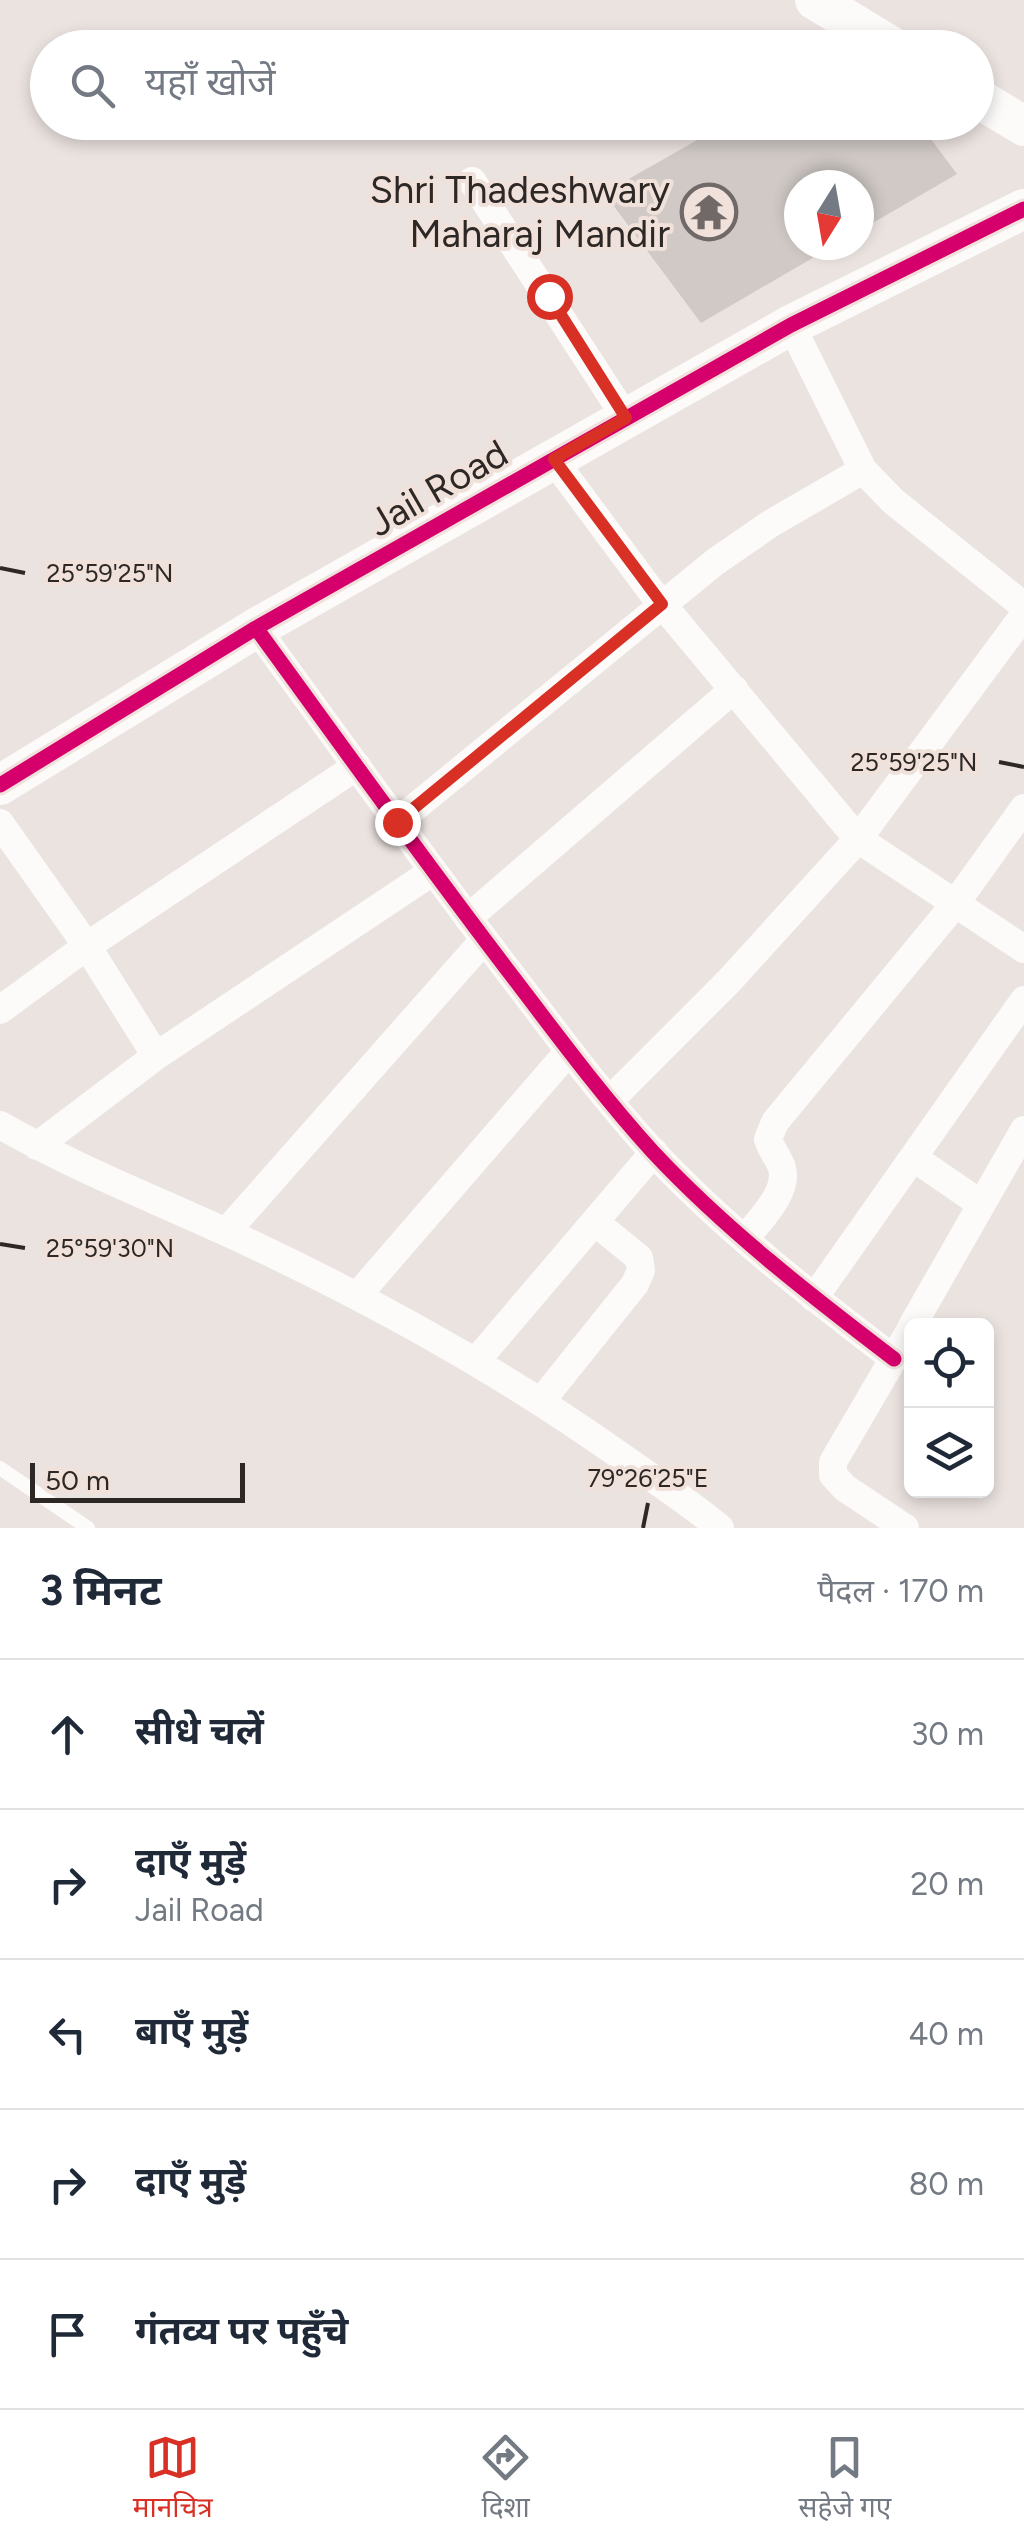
<!DOCTYPE html>
<html lang="hi">
<head>
<meta charset="utf-8">
<style>
	:root { --surface:#fff; --page:#f6f6f7; --text:#1f2937; --muted:#747a83; --line:#e0e1e3; --accent:#d93025 }
	body { margin:0; font-family:Figtree,"Noto Sans Devanagari",sans-serif; background:var(--page); color:var(--text) }
	.controls { position:absolute; right:30px; bottom:30px; display:grid; overflow:hidden; border-radius:15px; box-shadow:0 5px 15px #0003 }
	.controls button { width:90px; height:90px; display:grid; place-items:center; padding:0; border:0; border-bottom:2px solid var(--line); background:var(--surface); color:var(--text); font:50px sans-serif }
	.compass { position:absolute; left:784px; top:170px; width:90px; height:90px; border-radius:50%; background:var(--surface); box-shadow:0 5px 15px #0003; rotate:191deg }
	.scale { position:absolute; left:30px; bottom:25px; width:215px; box-sizing:border-box; padding-left:10px; border:5px solid #2d2826; border-top:0; font-size:28px; line-height:35px; white-space:nowrap; color:#2d2826; -webkit-text-stroke:8px #f0e1db; paint-order:stroke }
	.stop { position:absolute; width:30px; height:30px; margin:-22px; border:8px solid #d93025; border-radius:50%; background:#fff }
	.stop.end { background:#d93025; border-color:#fff; box-shadow:0 2px 10px #0008 }
	.list { margin:0; padding:0; list-style:none }
	h2 { display:flex; justify-content:space-between; align-items:center; height:130px; margin:0; padding:0 40px; font-size:42px }
	h2 small { font-size:32px; font-weight:400; color:var(--muted) }
	.list li { display:grid; grid-template-columns:65px 1fr auto; gap:30px; align-items:center; box-sizing:border-box; height:150px; padding:0 40px; border-top:2px solid var(--line) }
	.list b { display:block; font-size:38px; white-space:nowrap }
	.list p { margin:0; font-size:32px; white-space:nowrap; color:var(--muted) }
	.list em { font-size:32px; font-style:normal; color:var(--muted) }
	.icon { flex:none; width:55px; height:55px; fill:none; stroke:currentColor; stroke-width:2; stroke-linecap:round; stroke-linejoin:round }
	.map { position:relative; flex:none; width:1024px; height:1528px; overflow:hidden }
	.search { position:absolute; background:var(--surface); box-shadow:0 5px 15px #0003; left:30px; right:30px; top:30px; height:110px; display:flex; align-items:center; gap:25px; box-sizing:border-box; padding:0 35px; border-radius:55px; color:var(--muted); font-size:38px }
	.sheet { height:880px; background:var(--surface) }
	nav { display:flex; justify-content:space-around; align-items:center; box-sizing:border-box; height:140px; border-top:2px solid var(--line); background:var(--surface); font-size:28px; color:var(--muted) }
	nav a { display:grid; justify-items:center; gap:5px }
	nav .on { color:var(--accent) }
	.map>svg:first-child { display:block }
	.building { fill:#d0c9c6 }
	.lines { fill:none; stroke-linecap:round; stroke-linejoin:round }
	.lane { stroke:#fcfbfa; stroke-width:14 }
	.street { stroke:#fcfbfa; stroke-width:28 }
	.secondary { stroke:#fcfbfa; stroke-width:40 }
	.cycleway-casing { stroke:#f0e1db; stroke-width:21 }
	.cycleway { stroke:#d6006c; stroke-width:15 }
	.route { stroke:#d93025; stroke-width:12 }
	.ticks { fill:none; stroke:#2d2826; stroke-width:4 }
	.labels { text-anchor:middle; dominant-baseline:central; stroke-width:8; stroke-linejoin:round; paint-order:stroke }
	.poi-label { font-size:38px; fill:#2d2826; stroke:#f0e1db; text-anchor:end }
	.street-label { font-size:38px; fill:#2d2826; stroke:#f0e1db }
	.ticks-label { font-size:25px; text-anchor:middle; fill:#2d2826; stroke:#f0e1db; stroke-width:8; stroke-linejoin:round; paint-order:stroke }
</style>
</head>
<body>
<div class="map">
<svg width="1024" height="1528" viewBox="0 0 1024 1528">
	<rect width="100%" height="100%" fill="#ebe3e0"/>
	<path class="building" d="M729,122H918L957,174L859,231V185H799V245H835L701,323L604,193Z"/>
	<g class="lines">
		<path class="lane" d="M0,1468L88,1528"/>
		<path class="street" d="M472,181L626,418
			M791,325L863,470L893,501L1024,606
			M553,459L651,591L858,839L1024,949
			M256,628C342,746 427,865 516,981C560,1039 604,1098 653,1152C725,1229 810,1295 894,1359
			M397,822L715,562L770,524L863,470
			M0,823L87,946L156,1056
			M468,918L734,689
			M0,1010L87,946L357,766
			M610,1100L729,981L858,839L1024,615
			M0,1125C73,1167 150,1197 226,1232C365,1296 498,1369 622,1457C655,1480 689,1502 720,1528
			M37,1146L156,1056L432,872
			M914,1158L981,1204
			M226,1232L484,940
			M745,1239C758,1221 789,1193 782,1168C779,1158 771,1150 768,1139L775,1122L955,904L1024,808
			M357,1296L569,1051
			M814,1298L1024,1000
			M912,1326L1024,1130
			M476,1361L654,1152
			M542,1400L635,1284L641,1270L639,1258L595,1222
			M905,1528L845,1488L833,1475V1462L912,1327"/>
		<path class="secondary" d="M815,0L894,48
			M976,97L1024,126
			M0,785L256,628L791,325L1024,209"/>
		<g class="cycleway-casing">
			<path id="cycleway" d="M256,628C342,746 427,865 516,981C560,1039 604,1098 653,1152C725,1229 810,1295 894,1359
				M0,785L256,628L791,325L1024,209"/>
		</g>
		<use href="#cycleway" class="cycleway"/>
	</g>
	<g class="lines">
		<path class="route" d="M397,822L662,604L554,459L626,418L549,296"/>
	</g>
	<path class="ticks" d="M0,568L25,573M999,762L1024,767M0,1244L25,1248M643,1528L648,1503"/>
	<defs>
		<g id="temple-ring" transform="scale(2.875)"><circle r="9.5" fill="#f0e1db" stroke="#706967" stroke-width="1.5"/><path d="M0-6L5-2H3V0L6.5 2.5H4V6H1.5V3h-3V6H-4V2.5H-6.5L-3 0V-2H-5Z" fill="#706967"/></g>
	</defs>
	<g fill-rule="evenodd">
		<use href="#temple-ring" x="709" y="212"/>
	</g>
	<g class="labels">
		<g class="poi-label">
			<text x="670" y="190">Shri Thadeshwary<tspan x="670" dy="44">Maharaj Mandir</tspan></text>
		</g>
		<g class="street-label">
			<text transform="translate(438 488) rotate(-30)">Jail Road</text>
		</g>
	</g>
	<g class="ticks-label">
		<text x="110" y="582">25°59'25"N</text>
		<text x="914" y="771">25°59'25"N</text>
		<text x="110" y="1257">25°59'30"N</text>
		<text x="648" y="1487">79°26'25"E</text>
	</g>
</svg>
<div class="controls">
<button><svg class="icon" aria-label="locate" viewBox="0 0 24 24"><circle cx="12" cy="12" r="6"/><path d="M12 2v4M12 18v4M2 12h4M18 12h4"/></svg></button>
<button><svg class="icon" aria-label="layers" viewBox="0 0 24 24"><path d="M12 4l9 5-9 5-9-5zM3 14l9 5 9-5"/></svg></button>
</div>
<svg class="compass" viewBox="-18 -18 36 36"><path d="M0-13l5 13h-10z" fill="#e53935"/><path d="M0 13l5-13h-10z" fill="#747a83"/></svg>
<div class="scale">50 m</div>
<div class="stop" style="left:549px;top:296px"></div>
<div class="stop end" style="left:397px;top:822px"></div>
<div class="search"><svg class="icon" aria-label="search" viewBox="0 0 24 24"><circle cx="10" cy="10" r="6"/><path d="M15 15l6 6"/></svg>यहाँ खोजें</div>
</div>
<section class="sheet">
<h2>3 मिनट<small>पैदल · 170 m</small></h2>
<ul class="list">
<li><svg class="icon" aria-label="ahead" viewBox="0 0 24 24"><path d="M12 20V5M6 11l6-6 6 6"/></svg><div><b>सीधे चलें</b></div><em>30 m</em></li>
<li><svg class="icon" aria-label="right" viewBox="0 0 24 24"><path d="M7 20v-9h11M14 6l5 5-5 5"/></svg><div><b>दाएँ मुड़ें</b><p>Jail Road</p></div><em>20 m</em></li>
<li><svg class="icon" aria-label="left" viewBox="0 0 24 24"><path d="M17 20v-9H6M10 6l-5 5 5 5"/></svg><div><b>बाएँ मुड़ें</b></div><em>40 m</em></li>
<li><svg class="icon" aria-label="right" viewBox="0 0 24 24"><path d="M7 20v-9h11M14 6l5 5-5 5"/></svg><div><b>दाएँ मुड़ें</b></div><em>80 m</em></li>
<li><svg class="icon" aria-label="arrive" viewBox="0 0 24 24"><path d="M6 21V4h12l-3 4 3 4H6"/></svg><div><b>गंतव्य पर पहुँचे</b></div></li>
</ul>
</section>
<nav>
<a class="on"><svg class="icon" aria-label="map" viewBox="0 0 24 24"><path d="M3 6l6-2 6 2 6-2v14l-6 2-6-2-6 2zM9 4v14M15 6v14"/></svg>मानचित्र</a>
<a><svg class="icon" aria-label="directions" viewBox="0 0 24 24"><path d="M12 3l9 9-9 9-9-9zM9 14v-3h6M13 9l2 2-2 2"/></svg>दिशा</a>
<a><svg class="icon" aria-label="saved" viewBox="0 0 24 24"><path d="M7 4h10v16l-5-4-5 4z"/></svg>सहेजे गए</a>
</nav>
</body>
</html>
